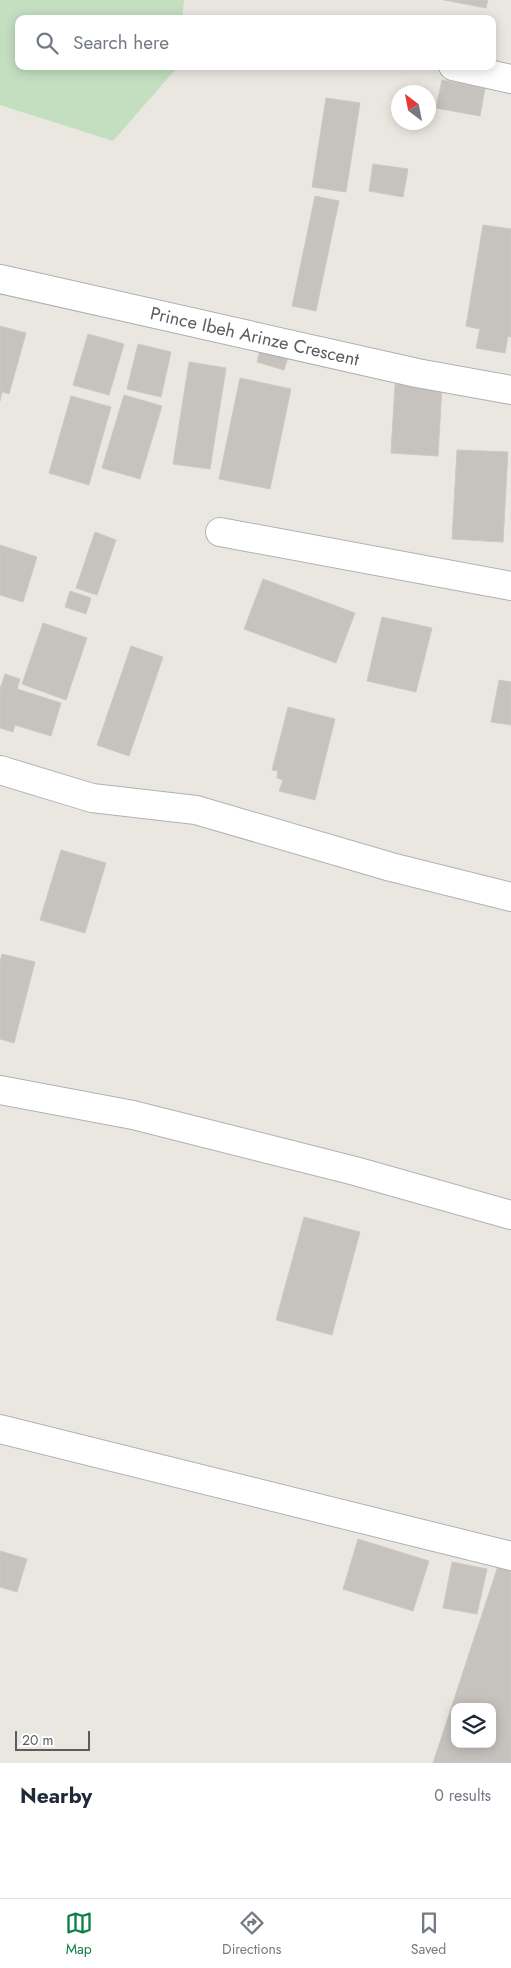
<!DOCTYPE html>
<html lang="en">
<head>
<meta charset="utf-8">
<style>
	:root { --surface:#fff; --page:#f2f2f3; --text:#1f2937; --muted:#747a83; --line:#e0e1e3; --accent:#0b8043 }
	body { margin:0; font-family:Jost,sans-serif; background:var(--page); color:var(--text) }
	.controls { position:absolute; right:15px; bottom:15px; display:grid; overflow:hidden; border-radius:10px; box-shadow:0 2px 12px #0003 }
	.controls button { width:45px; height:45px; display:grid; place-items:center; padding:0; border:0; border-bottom:1px solid var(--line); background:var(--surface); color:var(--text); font:25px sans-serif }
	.compass { position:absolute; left:391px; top:85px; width:45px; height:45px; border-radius:50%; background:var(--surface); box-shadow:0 2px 12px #0003; rotate:328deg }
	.scale { position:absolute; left:15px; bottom:12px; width:75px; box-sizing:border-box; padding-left:5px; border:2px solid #595d60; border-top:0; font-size:14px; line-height:18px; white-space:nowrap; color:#595d60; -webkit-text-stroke:4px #fff; paint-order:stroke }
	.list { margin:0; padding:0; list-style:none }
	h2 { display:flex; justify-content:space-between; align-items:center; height:65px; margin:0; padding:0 20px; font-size:21px }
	h2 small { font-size:16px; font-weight:400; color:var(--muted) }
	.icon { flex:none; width:28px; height:28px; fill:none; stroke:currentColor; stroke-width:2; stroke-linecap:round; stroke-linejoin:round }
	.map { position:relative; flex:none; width:511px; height:1763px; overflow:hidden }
	.search { position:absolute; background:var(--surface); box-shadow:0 2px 12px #0003; left:15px; right:15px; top:15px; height:55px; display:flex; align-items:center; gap:12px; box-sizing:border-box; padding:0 18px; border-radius:10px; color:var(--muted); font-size:19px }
	.sheet { height:135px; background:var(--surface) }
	nav { display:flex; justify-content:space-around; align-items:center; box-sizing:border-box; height:70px; border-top:1px solid var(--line); background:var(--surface); font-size:14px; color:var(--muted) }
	nav a { display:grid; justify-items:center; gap:2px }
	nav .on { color:var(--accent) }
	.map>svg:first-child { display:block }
	.green { fill:#c3dfc0 }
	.building { fill:#c6c2be; stroke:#cec9c0; fill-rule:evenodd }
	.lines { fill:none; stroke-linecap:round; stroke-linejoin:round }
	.minor-casing { stroke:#aeb2b5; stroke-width:30 }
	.minor { stroke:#fff; stroke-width:28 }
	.labels { text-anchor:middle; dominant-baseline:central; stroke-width:4; stroke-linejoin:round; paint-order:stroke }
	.street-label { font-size:18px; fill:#595d60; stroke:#fff }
</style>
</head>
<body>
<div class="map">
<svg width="511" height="1763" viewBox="0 0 511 1763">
	<rect width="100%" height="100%" fill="#eae7e1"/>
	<path class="green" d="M0,0H184L182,19H19V66H175V70L113,141L0,105Z"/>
	<path class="building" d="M444,0H488L486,8Z
		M442,80L485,88L480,116L436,108Z
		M326,98L360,103L346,192L312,187Z
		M373,164L408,169L403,197L369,191Z
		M315,196L339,201L316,311L292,306Z
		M483,225L511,229V337L508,336L505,353L476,348L480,329L466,326Z
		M0,326L26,333L9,394L2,392L0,401Z
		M88,334L124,344L109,395L73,385Z
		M262,343L290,351L284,370L257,362Z
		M138,344L171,352L161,397L127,389Z
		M189,362L226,368L210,469L173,464Z
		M240,378L291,389L270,489L219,479Z
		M395,384L442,386L438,456L391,453Z
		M124,395L162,406L140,479L102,468Z
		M71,396L111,407L89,485L49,473Z
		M457,450L508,452L503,542L452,539Z
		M95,532L116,540L97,595L76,588Z
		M0,545L37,557L23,602L0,595Z
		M263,579L355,613L336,663L244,629Z
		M70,591L91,598L86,614L65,607Z
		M382,617L432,628L416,692L367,681Z
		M43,623L87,638L66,700L22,684Z
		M131,646L163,657L129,756L97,745Z
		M5,674L20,679L17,689L61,703L51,736L15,725L13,732L0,728V689Z
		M499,680L511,682V725L491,722Z
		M288,707L335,719L315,800L279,791L283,780L277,778L278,771L272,770Z
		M61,850L106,863L85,933L40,920Z
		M2,954L35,962L14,1043L0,1039V962Z
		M304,1217L360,1232L332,1335L276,1320Z
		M358,1539L429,1561L413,1611L343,1589Z
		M0,1551L27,1559L17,1592L0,1587Z
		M500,1560L511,1563V1763H433ZM455,1707H492V1744H455Z
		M452,1562L487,1569L477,1614L443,1608Z"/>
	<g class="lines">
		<g class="minor-casing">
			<g id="minor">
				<path d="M453,66L511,79"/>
				<path id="s1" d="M0,279L417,373L511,390"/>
				<path d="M220,532L511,586"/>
				<path d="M0,770L92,798L196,810L391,867L511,897"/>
				<path d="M0,1090L133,1115L355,1171L511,1215"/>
				<path d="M0,1429L511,1556"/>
			</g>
		</g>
		<use href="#minor" class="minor"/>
	</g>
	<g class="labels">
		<g class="street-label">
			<text stroke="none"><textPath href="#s1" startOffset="261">Prince Ibeh Arinze Crescent</textPath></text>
		</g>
	</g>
</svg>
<div class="controls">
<button><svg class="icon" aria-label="layers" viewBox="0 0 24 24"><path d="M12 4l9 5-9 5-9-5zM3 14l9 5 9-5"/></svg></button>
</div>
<svg class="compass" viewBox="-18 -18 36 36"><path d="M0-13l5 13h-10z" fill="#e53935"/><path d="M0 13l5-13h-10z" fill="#747a83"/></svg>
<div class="scale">20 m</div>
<div class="search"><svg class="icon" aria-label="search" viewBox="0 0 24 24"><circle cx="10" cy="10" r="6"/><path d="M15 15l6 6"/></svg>Search here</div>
</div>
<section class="sheet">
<h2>Nearby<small>0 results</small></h2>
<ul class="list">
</ul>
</section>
<nav>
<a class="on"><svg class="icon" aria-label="map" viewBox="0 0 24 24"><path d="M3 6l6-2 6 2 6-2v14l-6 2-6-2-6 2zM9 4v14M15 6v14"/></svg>Map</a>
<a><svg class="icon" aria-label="directions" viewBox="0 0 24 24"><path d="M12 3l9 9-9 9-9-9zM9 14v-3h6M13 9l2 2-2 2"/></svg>Directions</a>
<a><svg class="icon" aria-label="saved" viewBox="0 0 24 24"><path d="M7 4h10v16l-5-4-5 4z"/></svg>Saved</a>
</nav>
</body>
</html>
